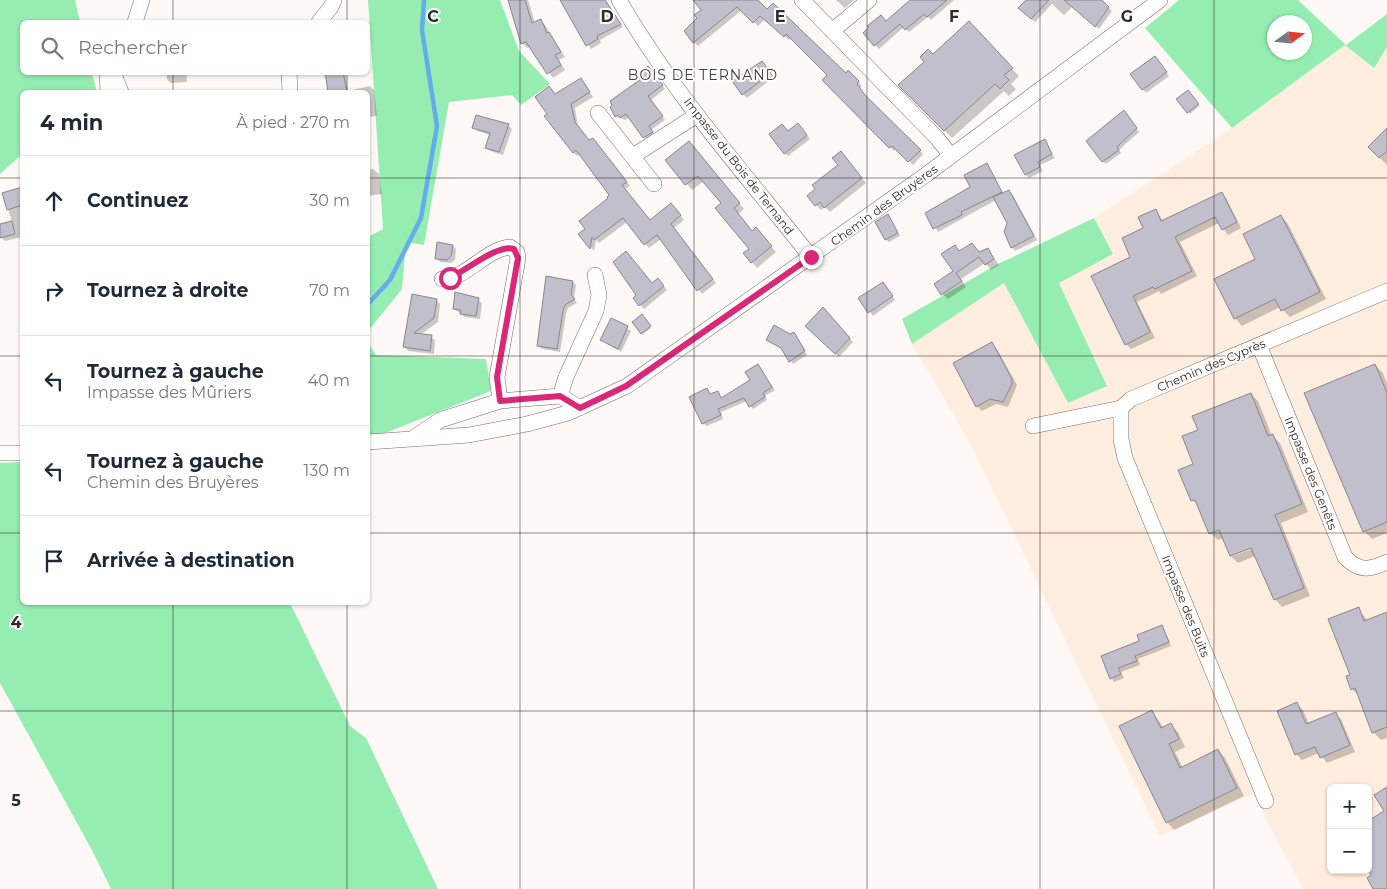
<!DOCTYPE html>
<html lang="fr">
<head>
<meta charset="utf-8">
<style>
	:root { --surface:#fff; --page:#f2f2f3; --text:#1f2937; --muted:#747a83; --line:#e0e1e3 }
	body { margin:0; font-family:Montserrat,sans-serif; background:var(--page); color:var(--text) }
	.controls { position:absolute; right:15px; bottom:15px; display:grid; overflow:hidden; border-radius:8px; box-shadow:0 1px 4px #0004 }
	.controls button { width:45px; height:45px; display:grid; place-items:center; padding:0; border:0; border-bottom:1px solid var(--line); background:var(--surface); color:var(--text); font:25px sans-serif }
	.compass { position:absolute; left:1267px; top:15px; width:45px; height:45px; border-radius:50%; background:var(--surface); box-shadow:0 1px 4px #0004; rotate:75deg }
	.stop { position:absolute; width:15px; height:15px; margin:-11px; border:4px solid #db2777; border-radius:50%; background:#fff }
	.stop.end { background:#db2777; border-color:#fff; box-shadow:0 1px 5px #0008 }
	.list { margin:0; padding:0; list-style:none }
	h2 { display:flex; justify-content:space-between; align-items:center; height:65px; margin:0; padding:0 20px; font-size:21px }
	h2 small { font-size:16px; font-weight:400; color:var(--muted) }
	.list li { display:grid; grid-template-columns:32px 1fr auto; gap:15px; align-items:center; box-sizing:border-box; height:90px; padding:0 20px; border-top:1px solid var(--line) }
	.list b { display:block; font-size:19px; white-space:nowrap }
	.list p { margin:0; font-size:16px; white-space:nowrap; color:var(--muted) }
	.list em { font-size:16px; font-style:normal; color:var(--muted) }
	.icon { flex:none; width:28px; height:28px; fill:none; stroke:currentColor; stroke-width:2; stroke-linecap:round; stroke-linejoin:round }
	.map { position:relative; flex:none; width:1387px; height:889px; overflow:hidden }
	.search { position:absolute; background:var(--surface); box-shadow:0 1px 4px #0004; left:20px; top:20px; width:350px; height:55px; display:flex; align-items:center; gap:12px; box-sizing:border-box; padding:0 18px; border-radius:8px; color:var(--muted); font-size:19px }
	.panel { position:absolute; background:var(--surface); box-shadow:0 1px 4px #0004; left:20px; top:90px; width:350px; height:515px; border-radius:8px }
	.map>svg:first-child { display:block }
	.built { fill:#ffeddf; fill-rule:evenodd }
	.green { fill:#95edb1; fill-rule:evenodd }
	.shadow { fill:#0003; fill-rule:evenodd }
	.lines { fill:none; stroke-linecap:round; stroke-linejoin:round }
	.stream { stroke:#64aded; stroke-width:4.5 }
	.building { fill:#c0bfcb; stroke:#878691 }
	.minor-casing { stroke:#776e66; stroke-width:16 }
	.minor { stroke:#fff; stroke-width:15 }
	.route { stroke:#db2777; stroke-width:6 }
	.grid { fill:none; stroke:#2f2b28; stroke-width:1; stroke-opacity:0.55 }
	.labels { text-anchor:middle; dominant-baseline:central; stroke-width:4; stroke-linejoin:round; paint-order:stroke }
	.street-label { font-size:12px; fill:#2f2b28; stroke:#fff }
	.neighbourhood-label { font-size:14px; letter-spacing:1px; fill:#453c35; stroke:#fff }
	.grid-label { font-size:16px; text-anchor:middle; font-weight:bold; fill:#2f2b28; stroke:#fff; stroke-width:4; stroke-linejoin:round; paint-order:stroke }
</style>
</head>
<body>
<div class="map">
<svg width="1387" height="889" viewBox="0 0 1387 889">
	<rect width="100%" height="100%" fill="#fef9f6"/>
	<path class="built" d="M1346,45L1374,67L1387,47V889H1303L1253,794L1160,836L970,443L912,344L1004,283L1068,403L1107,386L1059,282L1113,254L1094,218L1232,128ZM1331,788H1368V870H1331Z"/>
	<path class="green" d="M0,0H75L80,22H22V72L92,73L97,92H22V154L0,174Z
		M368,0H500L519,51L550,84L521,105L512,95L449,102L424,245L406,242L402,289L368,331V237L383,229Z
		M1179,0H1298L1346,45L1387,14V47L1374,68L1345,45L1232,128L1145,28ZM1274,22H1304V52H1274Z
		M1094,218L1113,254L1059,283L1107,386L1068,403L1004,283L912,344L902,319L996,265Z
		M368,343L376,355L486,359L491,391L375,437H368Z
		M22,462V602L290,603L350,726L366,738L438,889H111L93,852L0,683V463Z"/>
	<path class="shadow" d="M509,0H528L535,23L541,21L545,25L565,57L559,60L565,70L553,78L531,46L527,48L522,43Z
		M564,0H606L623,27L600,40L601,43L591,49Z
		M695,0H756L846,75L848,72L862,86L860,88L869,100L923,154L913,165L896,149L894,151L824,80L828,75L791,37L789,40L765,19L758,26L742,10L698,46L694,42L698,18L702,10Z
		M836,0H854L845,8Z
		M912,0H954L931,20L928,17L909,32L904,27L879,49L875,45L886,22Z
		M1027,0H1100L1112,11L1099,29L1073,6L1064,15L1052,4L1035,22L1020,8Z
		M977,31L1019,76L1011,84L1016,89L1009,96L1004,91L952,138L900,85L933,56Z
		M1158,61L1169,76L1146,93L1132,75Z
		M766,66L774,77L747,98L743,94Z
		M652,71L665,89L651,100L665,120L651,130L656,136L648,141L630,117L625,120L616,116Z
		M166,72H186L187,82L170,83L167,79Z
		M245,72H270L247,75Z
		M343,72L346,75L348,91L370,86L374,90L377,116L368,117V92H329L327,74Z
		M581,79L593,97L575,108L578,127L590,142L597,143L630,186L625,189L650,221L675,208L684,220L674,228L716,283L702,294L661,239L649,248L627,222L599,243L596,240L594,251L580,235L587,229L611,195L581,154L577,156L573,152L549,114L556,96Z
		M1188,92L1199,106L1190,114L1178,99Z
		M1127,115L1139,132L1119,150L1121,153L1106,164L1103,161Z
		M508,125L512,129L503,155L490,151L487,148L490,135L477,131L474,127Z
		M802,129L810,139L788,156L785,153Z
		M1387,130V165L1379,157Z
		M1044,141L1055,158L1040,165L1043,171L1029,178L1026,174Z
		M694,148L744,209L738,214L752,232L761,234L776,252L757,268L745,254L750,249L723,203L704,181L692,190L667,160Z
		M841,152L866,183L830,212L825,207L821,210L816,205L840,165Z
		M368,157L369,169H373L379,174L382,194L368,196Z
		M987,165L1003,194L1009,191L1013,195L1037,240L1015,251L1012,247L1008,223L996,200L938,232L927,213L972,188Z
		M22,189V237L5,241L1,237L0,225L12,222L4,194Z
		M1221,193L1226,198L1241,228L1228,235L1219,223L1180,242L1197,276L1161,294L1159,291L1137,302L1155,338L1131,349L1126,344L1132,258L1145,229L1156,210L1163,221Z
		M888,215L900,236L889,242L886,239Z
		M1281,216L1288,224L1326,299L1290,317L1280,307L1242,326L1235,318L1257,259Z
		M972,244L980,253L988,249L999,265L991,270L985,263L961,279L966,287L948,299L942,294L954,272L960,252Z
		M453,246L456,249L455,260L451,263L440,262L437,258Z
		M573,282L576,285L574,299L577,303L568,308L566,314L560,352L542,349L538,345Z
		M661,283L667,290L644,309L634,298L652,284Z
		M883,283L895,300L873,316L860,298Z
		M456,294L470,296L482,303L480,319L465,317L454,309Z
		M436,300L440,304L438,322L420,335L431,337L435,340L434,354L408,351L405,347Z
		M827,312L853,342L839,357L807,326Z
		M641,316L651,328L643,334L633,322Z
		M612,319L631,331L621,352L601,340Z
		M797,337L807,355L793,364L783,350L768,340Z
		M992,344L997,349L1017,385L1008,407L996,404L982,411L977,406Z
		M1375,365L1383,373L1387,384V533L1372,539L1364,531Z
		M758,366L775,390L765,396L767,400L753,409L747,401L721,412L723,419L707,426L703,423L707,390L711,395L717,392L722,399L751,381Z
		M1251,394L1258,401L1272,436L1280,443L1308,512L1281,523L1310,596L1282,607L1275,599L1255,556L1238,563L1231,556L1224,538L1218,540L1210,533L1200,508L1193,500L1200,431ZM1256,544L1257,547L1233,556V554Z
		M1358,609L1368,621L1387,616V738L1381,740L1373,732L1359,696L1352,689Z
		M1162,626L1171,646L1138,659L1140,665L1121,672L1124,678L1114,682L1102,657L1141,642Z
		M1297,704L1303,710L1309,724L1335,713L1341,719L1355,752L1327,763L1319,753L1302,760L1296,754Z
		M1152,712L1164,728L1171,725L1178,732L1185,747L1175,752L1183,768L1218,750L1225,758L1244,796L1174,830L1167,822Z"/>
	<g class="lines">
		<path class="stream" d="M368,304L390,280L421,218L437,126L422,30L424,0"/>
	</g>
	<path class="building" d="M508,0H525L532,23L541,19L547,33L549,32L561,52L555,55L561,65L547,74L526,42L521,44Z
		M560,0H605L621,24L597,36L598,39L586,46Z
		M693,0H758L767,9L773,3L846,73L848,70L859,81L857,84L865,95L921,150L908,162L892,146L889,148L822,80L827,75L786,34L784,37L760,16L753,23L737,7L693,43L684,31L697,18L694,15L701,10Z
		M910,0H947L927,17L924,14L905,30L900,24L874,46L863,33L869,27L867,26L881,15L886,21Z
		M1026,0H1049L1031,19L1018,8Z
		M1064,0H1102L1109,7L1095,27Z
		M969,21L1013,68L1004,75L1009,80L1000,89L995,84L944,131L898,85L924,62L920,57L928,49L933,54Z
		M1155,56L1167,72L1142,90L1130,74Z
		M762,61L771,73L742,95L732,81Z
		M648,66L663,85L648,96L663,116L649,126L653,132L643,138L626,114L620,118L618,115L615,117L610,107L612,105L610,101L641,79L638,74Z
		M325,72H343L347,92H328Z
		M581,78L590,92L571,104L575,122L589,140L593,138L627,182L622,185L650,220L671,203L681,215L671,224L713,279L697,291L657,235L644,245L623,218L594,240L592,237L590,249L578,234L585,229L579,221L608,198L607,197L609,195L576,150L573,153L544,116L547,114L535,97L549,86L555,94Z
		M1188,90L1199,104L1187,113L1176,99Z
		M1124,110L1137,128L1117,147L1119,150L1102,162L1086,141Z
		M476,115L509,124L499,152L485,148L490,133L472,128Z
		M798,123L807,135L784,154L769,134L782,124L788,131Z
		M1387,128V151L1379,158L1368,147Z
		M1045,139L1052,154L1038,162L1040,167L1025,175L1014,155Z
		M689,141L740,203L734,208L752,231L756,227L772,246L751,263L743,253L749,249L715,208L721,203L698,176L685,185L665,160Z
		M841,151L862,178L824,208L820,202L815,206L807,196L815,189L812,185L838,165L832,158Z
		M987,163L1002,192L961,212L962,215L933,229L925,213L970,187L964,175Z
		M22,187V205L7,210L2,193Z
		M1009,190L1034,236L1011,248L1004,232L1007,223L993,197Z
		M1222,192L1237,222L1222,230L1215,217L1175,237L1192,271L1155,289L1153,287L1133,296L1150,332L1125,345L1091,276L1130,257L1122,238L1143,228L1138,217L1156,209L1161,221Z
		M888,214L898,233L885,240L875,222Z
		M1281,215L1320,292L1281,311L1275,299L1234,319L1214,279L1255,259L1243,234Z
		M12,221L15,234L0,238V224Z
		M437,242L453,245L451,256L447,260L435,259Z
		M972,243L979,252L988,248L994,259L985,265L979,257L956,273L962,281L941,295L934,284L953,271L941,254L955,245L959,251Z
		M626,251L652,283L658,278L664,286L639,306L633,298L636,295L613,262Z
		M546,276L573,281L571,295L575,299L565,305L563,311L557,349L537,346Z
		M883,282L893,296L868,313L858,298Z
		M455,292L479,298L476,316L460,314L461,310L453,309Z
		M412,294L437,299L434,318L414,333L432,335L430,351L403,347Z
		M823,307L850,338L835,354L805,326Z
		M642,314L651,326L641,334L632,322Z
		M611,318L628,326L618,349L600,340Z
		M774,325L790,334L794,332L805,351L789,362L781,348L766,340Z
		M992,342L1012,379V384L1003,402L990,399L976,407L953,363Z
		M758,364L772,387L763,393L765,397L749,407L744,398L718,409L721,415L702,424L689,397L707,388L710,394L718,391L721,398L750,380L745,372Z
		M1375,364L1387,393V522L1363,532L1304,393Z
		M1251,393L1268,436L1273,434L1302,504L1275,515L1304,588L1274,600L1251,548L1230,556L1219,530L1209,534L1195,500L1191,501L1178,470L1193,464L1182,436L1198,430L1192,416Z
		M1359,607L1364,621L1387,612V727L1372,733L1355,688L1351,690L1346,676L1350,675L1328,619Z
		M1162,625L1169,642L1135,656L1137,661L1118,668L1121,674L1110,679L1101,656L1139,641L1137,635Z
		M1297,702L1306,724L1336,712L1350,745L1320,758L1315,747L1295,755L1277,711Z
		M1152,710L1161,728L1171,723L1179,739L1169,744L1180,768L1218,749L1237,788L1166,823L1119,726Z
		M1387,787V889H1373L1367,878L1371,875L1368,870V821L1384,811L1374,795Z"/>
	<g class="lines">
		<g class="minor-casing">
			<path id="minor" d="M619,0C672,92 745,174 811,257
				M802,0L937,138L951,156
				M135,22L142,0
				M319,22L331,7L334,0
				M832,31L869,0
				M107,72L108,92
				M113,72L121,92
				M289,72L290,92
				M598,113L654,184
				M633,156L697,115
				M442,279C468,278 484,250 510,247L517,252L518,258L497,377L500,401
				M1259,345L1345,557C1359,572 1370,570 1387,562
				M560,396L566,377L596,311L599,295L595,275
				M1121,408V439L1125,458L1266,801
				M1033,426L1121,408L1131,399L1387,291
				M412,439L440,420L500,401L560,396L580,408
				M368,442L469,435L527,424L568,413L627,386L927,174L1160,0
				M0,453H22"/>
		</g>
		<use href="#minor" class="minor"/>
	</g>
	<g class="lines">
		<path class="route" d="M450,278C465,271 499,243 514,249L518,258L497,377L500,401L560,396L580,408L626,386L811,257"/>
	</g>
	<path class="grid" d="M173,0V22M347,0V22M520,0V889M694,0V889M867,0V889M1040,0V889M1214,0V889M173,72V92M347,72V92M0,178H22M368,178H1387M0,356H22M368,356H1387M0,533H22M368,533H1387M173,602V889M347,602V889M0,711H1387"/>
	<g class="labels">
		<g class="street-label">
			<text transform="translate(739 166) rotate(52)">Impasse du Bois de Ternand</text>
			<text transform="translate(884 205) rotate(-36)">Chemin des Bruyères</text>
			<text transform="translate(1211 365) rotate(-23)">Chemin des Cyprès</text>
			<text transform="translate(1311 473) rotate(68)">Impasse des Genêts</text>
			<text transform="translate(1186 606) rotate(68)">Impasse des Buits</text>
		</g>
		<g class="neighbourhood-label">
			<text x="703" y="75">BOIS DE TERNAND</text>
		</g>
	</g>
	<g class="grid-label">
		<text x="433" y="22">C</text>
		<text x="607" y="22">D</text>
		<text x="780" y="22">E</text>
		<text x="954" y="22">F</text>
		<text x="1127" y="22">G</text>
		<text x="16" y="628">4</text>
		<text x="16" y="806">5</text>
	</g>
</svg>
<div class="controls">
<button>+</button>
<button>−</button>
</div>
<svg class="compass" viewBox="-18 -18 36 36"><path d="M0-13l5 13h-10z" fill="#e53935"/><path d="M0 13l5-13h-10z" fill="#747a83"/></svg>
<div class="stop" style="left:450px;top:278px"></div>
<div class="stop end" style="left:811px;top:257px"></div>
<div class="search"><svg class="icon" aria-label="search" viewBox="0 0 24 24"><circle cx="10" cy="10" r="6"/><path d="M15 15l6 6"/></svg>Rechercher</div>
<section class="panel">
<h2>4 min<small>À pied · 270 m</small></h2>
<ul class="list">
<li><svg class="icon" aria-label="ahead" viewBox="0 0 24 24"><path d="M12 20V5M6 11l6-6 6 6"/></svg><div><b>Continuez</b></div><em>30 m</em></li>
<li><svg class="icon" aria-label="right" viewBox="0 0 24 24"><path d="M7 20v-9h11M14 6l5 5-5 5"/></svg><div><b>Tournez à droite</b></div><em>70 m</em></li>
<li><svg class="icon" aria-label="left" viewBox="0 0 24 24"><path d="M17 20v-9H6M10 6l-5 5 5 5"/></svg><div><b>Tournez à gauche</b><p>Impasse des Mûriers</p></div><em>40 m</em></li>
<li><svg class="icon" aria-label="left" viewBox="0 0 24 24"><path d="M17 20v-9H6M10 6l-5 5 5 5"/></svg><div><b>Tournez à gauche</b><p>Chemin des Bruyères</p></div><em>130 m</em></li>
<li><svg class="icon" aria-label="arrive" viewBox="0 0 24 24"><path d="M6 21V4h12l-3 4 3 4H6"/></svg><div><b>Arrivée à destination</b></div></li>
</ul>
</section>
</div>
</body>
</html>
